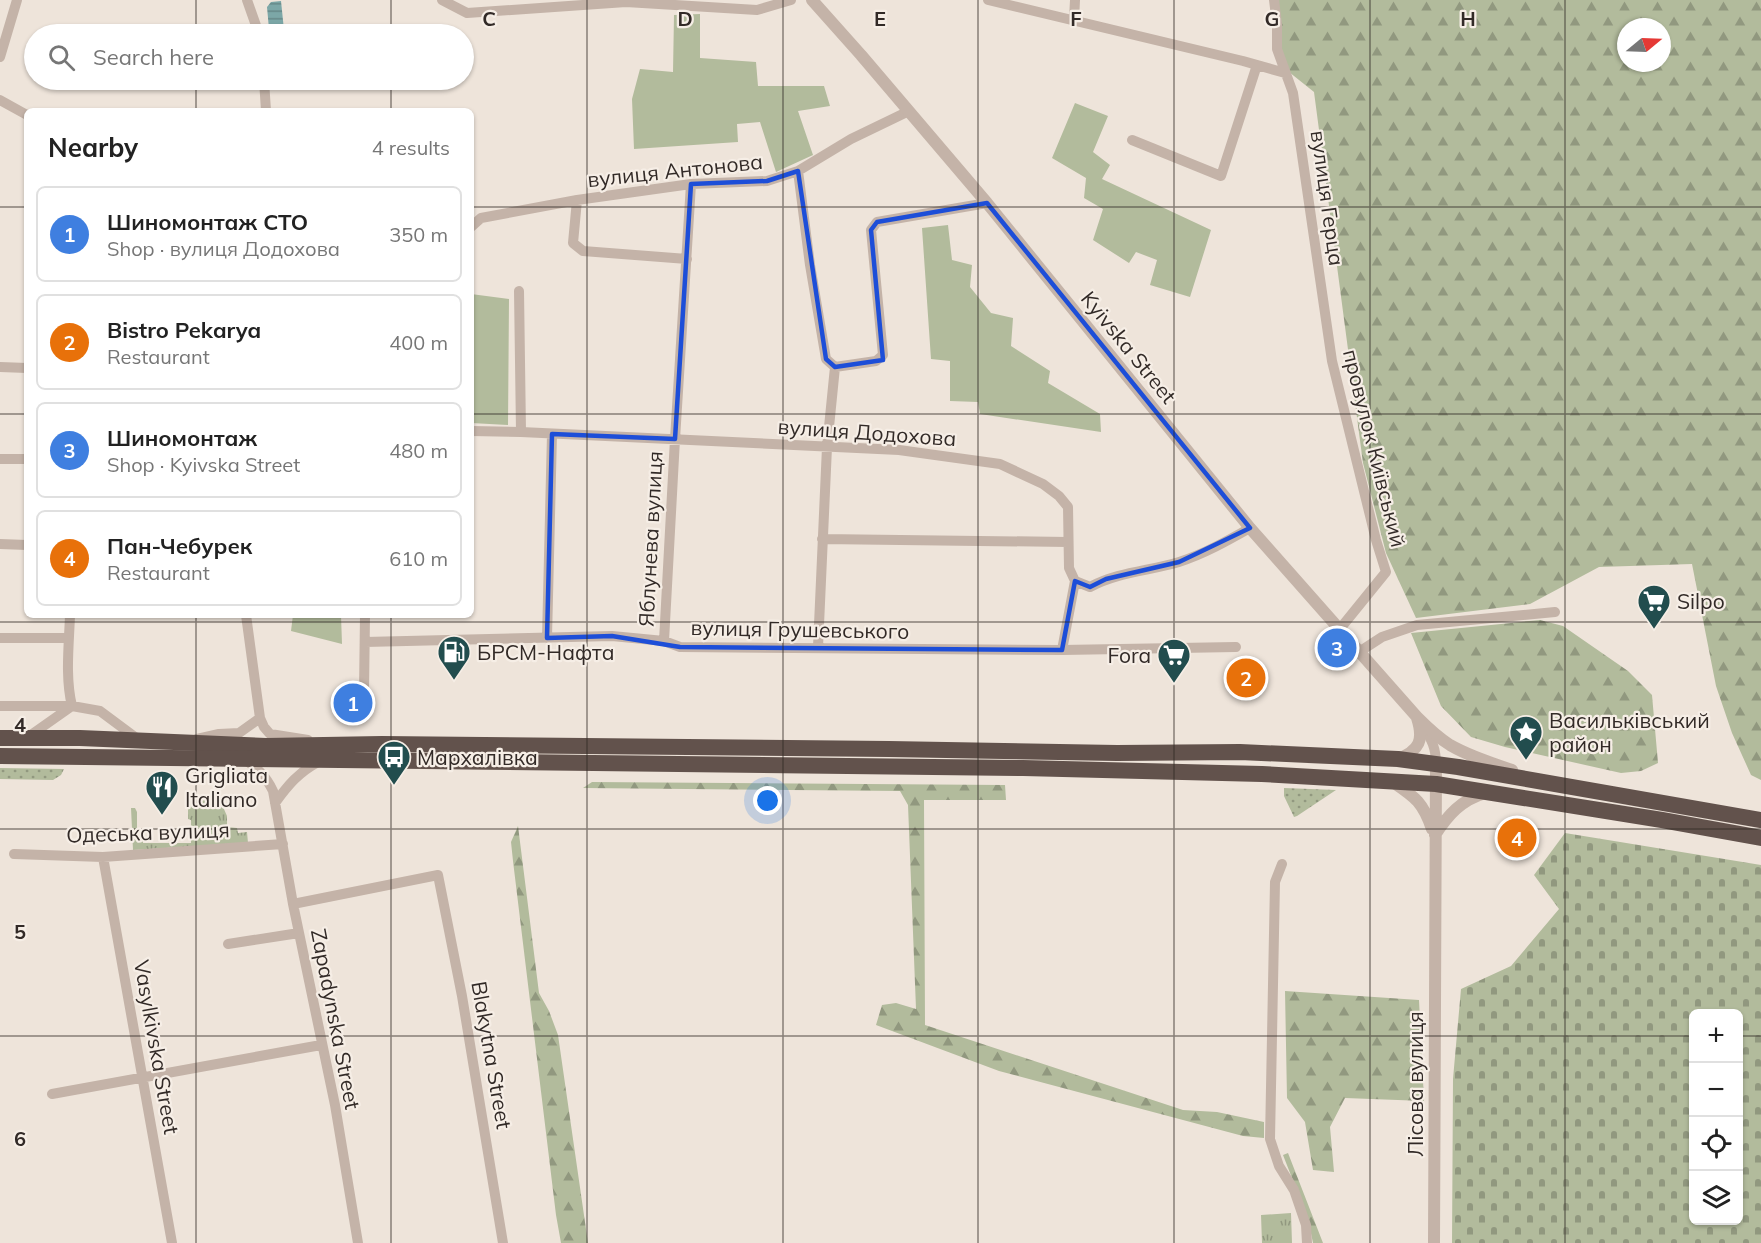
<!DOCTYPE html>
<html lang="en">
<head>
<meta charset="utf-8">
<style>
	:root { --surface:#fff; --page:#f6f6f6; --text:#222; --muted:#767676; --line:#e0e0e0; --accent:#ea580c }
	body { margin:0; font-family:Mulish,sans-serif; background:var(--page); color:var(--text) }
	.controls { position:absolute; right:18px; bottom:18px; display:grid; overflow:hidden; border-radius:9px; box-shadow:0 2px 4px #0004 }
	.controls button { width:54px; height:54px; display:grid; place-items:center; padding:0; border:0; border-bottom:2px solid var(--line); background:var(--surface); color:var(--text); font:30px sans-serif }
	.compass { position:absolute; left:1617px; top:18px; width:54px; height:54px; border-radius:50%; background:var(--surface); box-shadow:0 2px 4px #0004; rotate:71deg }
	.you { position:absolute; left:768px; top:801px; width:21px; height:21px; margin:-15px; border:4px solid #fff; border-radius:50%; background:#1a73e8; box-shadow:0 0 0 9px #1a73e833 }
	.badge { display:grid; place-items:center; width:39px; height:39px; border-radius:50%; background:var(--accent); color:#fff; font-size:20px; font-weight:700 }
	.pin { position:absolute; translate:-50% -50%; border:3px solid #fff; box-shadow:0 2px 6px #0006 }
	.list { margin:0; padding:0; list-style:none }
	h2 { display:flex; justify-content:space-between; align-items:center; height:78px; margin:0; padding:0 24px; font-size:26px }
	h2 small { font-size:20px; font-weight:400; color:var(--muted) }
	.list li { display:grid; grid-template-columns:39px 1fr auto; gap:18px; align-items:center; box-sizing:border-box; height:96px; margin:0 12px 12px; padding:0 12px; border:2px solid var(--line); border-radius:9px }
	.list b { display:block; font-size:22px; white-space:nowrap }
	.list p { margin:0; font-size:20px; white-space:nowrap; color:var(--muted) }
	.list em { font-size:20px; font-style:normal; color:var(--muted) }
	.icon { flex:none; width:33px; height:33px; fill:none; stroke:currentColor; stroke-width:2; stroke-linecap:round; stroke-linejoin:round }
	.map { position:relative; flex:none; width:1761px; height:1243px; overflow:hidden }
	.search { position:absolute; background:var(--surface); box-shadow:0 2px 4px #0004; left:24px; top:24px; width:450px; height:66px; display:flex; align-items:center; gap:15px; box-sizing:border-box; padding:0 21px; border-radius:33px; color:var(--muted); font-size:22px }
	.panel { position:absolute; background:var(--surface); box-shadow:0 2px 4px #0004; left:24px; top:108px; width:450px; height:510px; border-radius:9px }
	.map>svg:first-child { display:block }
	.grass { fill:url(#grass-dots) }
	.forest { fill:url(#forest-firs); fill-rule:evenodd }
	.cemetery { fill:url(#cemetery-stones); fill-rule:evenodd }
	.park { fill:url(#park-tufts) }
	.garden { fill:#b2bb9c }
	.water { fill:url(#water-rules) }
	.lines { fill:none; stroke-linecap:round; stroke-linejoin:round }
	.minor { stroke:#c4b3a8; stroke-width:10 }
	.tertiary { stroke:#c4b3a8; stroke-width:12 }
	.trunk { stroke:#62524c; stroke-width:16 }
	.marked { fill:none; stroke:#1d4ed8; stroke-width:4.5; stroke-linejoin:round }
	.grid { fill:none; stroke:#322a27; stroke-width:1.5; stroke-opacity:0.55 }
	.labels { text-anchor:middle; dominant-baseline:central; stroke-width:4.5; stroke-linejoin:round; paint-order:stroke }
	.street-label { font-size:21px; fill:#322a27; stroke:#f6eee6 }
	.poi-label { font-size:21px; fill:#322a27; stroke:#f6eee6; text-anchor:start }
	.grid-label { font-size:20px; text-anchor:middle; font-weight:bold; fill:#322a27; stroke:#f6eee6; stroke-width:4.5; stroke-linejoin:round; paint-order:stroke }
</style>
</head>
<body>
<div class="map">
<svg width="1761" height="1243" viewBox="0 0 1761 1243">
	<defs>
		<pattern id="grass-dots" width="8" height="8" patternUnits="userSpaceOnUse" patternTransform="scale(1.5)"><rect width="8" height="8" fill="#b2bb9c"/><path d="M2 2h.1M6 6h.1" fill="none" stroke="#91987f" stroke-width="1.8" stroke-linecap="round"/></pattern>
		<pattern id="forest-firs" width="22" height="20" patternUnits="userSpaceOnUse" patternTransform="scale(1.5)"><rect width="22" height="20" fill="#b2bb9c"/><path d="M5 1l3.5 6h-7zM16 11l3.5 6h-7z" fill="#91987f"/></pattern>
		<pattern id="cemetery-stones" width="16" height="16" patternUnits="userSpaceOnUse" patternTransform="scale(1.5)"><rect width="16" height="16" fill="#b2bb9c"/><path d="M2 7V4a2 2 0 0 1 4 0v3zM10 15v-3a2 2 0 0 1 4 0v3z" fill="#91987f"/></pattern>
		<pattern id="park-tufts" width="24" height="20" patternUnits="userSpaceOnUse" patternTransform="scale(1.5)"><rect width="24" height="20" fill="#b2bb9c"/><path d="M3 7l-1-3M5 7V3M7 7l1-3M15 17l-1-3M17 17v-4M19 17l1-3" fill="none" stroke="#91987f"/></pattern>
		<pattern id="water-rules" width="6" height="5" patternUnits="userSpaceOnUse" patternTransform="scale(1.5)"><rect width="6" height="5" fill="#7ca7a7"/><path d="M0 2.5h6" fill="none" stroke="#688"/></pattern>
	</defs>
	<rect width="100%" height="100%" fill="#eee4da"/>
	<path class="grass" d="M0,768L64,769L61,775L53,780L0,779Z
		M1284,788L1336,790L1297,816L1294,817L1284,796Z"/>
	<path class="forest" d="M1276,0H1761V780L1751,775L1732,733L1716,686L1692,564L1599,567L1530,604L1416,618L1386,553L1363,463L1314,92L1289,72L1277,49ZM1626,27H1662V63H1626Z
		M1540,620L1563,626L1628,671L1652,695L1658,763L1641,771L1621,773L1505,747L1471,737L1441,706L1411,633Z
		M592,782L1005,785L1006,800H924L925,1025L1183,1110L1217,1112L1264,1122V1138L1243,1136L999,1071L876,1025L882,1005L896,1003L916,1009L908,805L900,791L583,788Z
		M518,826L539,993L549,1011L558,1035L588,1243H561L556,1215L513,861L511,842Z
		M1285,991L1419,1000L1424,1101L1345,1098L1330,1127L1334,1172L1313,1170L1305,1122L1287,1098Z
		M1288,1153L1323,1243H1313L1308,1219L1283,1155Z"/>
	<path class="cemetery" d="M1565,833L1761,865V1243H1452L1453,1079L1461,989L1511,966L1559,909L1534,875ZM1694,1014H1738V1220H1694Z"/>
	<path class="park" d="M220,800L227,816V827L237,828L238,833L247,832L248,843L133,850L131,808H135L137,812V832L143,833V843H191V820L188,819V801Z
		M1291,1213L1292,1243H1262L1261,1215Z"/>
	<path class="garden" d="M700,14V58L756,62L758,86H824L830,106L798,111L813,155L776,172L760,122L737,124L738,142L634,149L632,99L640,69L673,72L674,15Z
		M1075,103L1108,116L1093,152L1110,165L1102,179L1211,230L1190,297L1150,285L1157,260L1136,252L1129,263L1093,240L1103,209L1084,198L1086,178L1052,158Z
		M948,225L952,260L972,265L970,287L991,313L1013,318L1011,346L1050,371L1048,383L1100,414L1101,432L980,414L978,402L950,401V361L931,359L922,228Z
		M471,294L509,299L508,425L471,423Z
		M293,615H341L342,644L291,631Z"/>
	<path class="water" d="M281,1L284,30L269,29L267,7L271,2Z"/>
	<g class="lines">
		<path class="minor" d="M247,0L259,34
			M442,0L467,13L626,2L757,10L791,0
			M988,0L1243,61L1285,73
			M1274,0L1277,24V49L1293,93L1332,361L1376,540L1386,572L1339,630
			M1074,20L1075,0
			M0,57L17,0
			M264,80L266,111
			M0,100L27,115
			M1132,140L1221,176L1257,65
			M798,171L810,265L826,359L835,367L827,447L818,647
			M577,200L573,243L583,251L687,259
			M471,227L481,218L577,200L691,184L767,181L798,171L851,139L909,111
			M519,291L521,432
			M0,367L27,368
			M835,367L876,361L883,355L871,230L877,222L987,203
			M471,431L521,432L899,450L1000,464L1043,484L1059,496L1068,507L1069,568L1075,581L1090,587C1118,572 1149,571 1179,562C1204,554 1227,541 1250,528
			M0,459H27
			M822,539L1068,542
			M0,544L27,545
			M246,615L260,718L264,727L270,734L308,740
			M0,638H69
			M547,638L552,434
			M664,641L675,439L691,184
			M365,642L612,636L664,641L680,647L1062,650L1236,647
			M1062,650L1075,581
			M1359,652L1382,637L1417,625L1555,612
			M364,691L365,615
			M0,706H72C65,677 69,645 70,615
			M1423,727C1432,739 1436,749 1436,764
			M28,737L72,706L100,711L139,740
			M197,739L219,734L239,733L260,718
			M244,759C257,768 266,776 273,791L293,904L335,1105L358,1243
			M275,803C288,785 299,772 318,762
			M14,854L103,857L283,844
			M103,857L172,1243
			M1282,864L1275,882L1270,1139L1279,1166L1294,1190L1306,1225L1307,1243
			M293,904L438,875L462,996L503,1243
			M228,944L299,933
			M52,1094L321,1045"/>
		<path class="tertiary" d="M812,0L861,55L987,203L1250,528L1417,717C1427,727 1437,737 1450,745C1469,756 1491,763 1512,770
			M1398,759C1420,750 1424,740 1417,718
			M1393,782C1415,797 1423,802 1432,829
			M1435,835C1448,815 1461,800 1485,793
			M1434,1243L1436,764"/>
		<path class="trunk" d="M0,738H80L266,746L382,744L889,749L1117,753L1240,752L1398,759L1458,767L1761,820
			M0,756L1023,768L1262,774L1436,784L1662,820L1761,838"/>
	</g>
	<path class="marked" d="M798,171L826,359L835,367L883,360L871,230L877,222L987,203L1250,528L1179,562L1106,579L1090,587L1075,581L1062,650L680,647L612,636L547,638L552,434L675,439L691,184L767,181Z"/>
	<path class="grid" d="M196,0V34M391,0V34M587,0V1243M783,0V1243M978,0V1243M1174,0V1243M1370,0V1243M1565,0V1243M196,80V111M391,80V111M0,207H27M471,207H1761M0,414H27M471,414H1761M196,615V1243M391,615V1243M0,622H1761M0,829H1761M0,1036H1694M1738,1036H1761"/>
	<defs>
		<g id="supermarket-pin" transform="scale(1.725)"><path d="M0 17L-7.5 6A9.5 9.5 0 1 1 7.5 6Z" fill="#224d4e" stroke="#f6eee6"/><path d="M-6-5.5h2.5l.6 2H6L4.5 2H-2.5L-4.4-4H-6ZM-1.5 3.2a1.3 1.3 0 1 0 .1 0ZM3 3.2a1.3 1.3 0 1 0 .1 0Z" fill="#fff"/></g>
		<g id="fuel-pin" transform="scale(1.725)"><path d="M0 17L-7.5 6A9.5 9.5 0 1 1 7.5 6Z" fill="#224d4e" stroke="#f6eee6"/><path d="M-5.5-6h7V0h2V4h1.3V-2.5L3-4.5l.8-.8L6-3V5H2.5V1h-1V6h-7ZM-4.2-4.7v3.2H.2V-4.7Z" fill="#fff"/></g>
		<g id="sight-pin" transform="scale(1.725)"><path d="M0 17L-7.5 6A9.5 9.5 0 1 1 7.5 6Z" fill="#224d4e" stroke="#f6eee6"/><path d="M0-6L1.8-2.2L6-1.7L2.9 1.2L3.7 5.4L0 3.3L-3.7 5.4L-2.9 1.2L-6-1.7L-1.8-2.2Z" fill="#fff"/></g>
		<g id="bus-pin" transform="scale(1.725)"><path d="M0 17L-7.5 6A9.5 9.5 0 1 1 7.5 6Z" fill="#224d4e" stroke="#f6eee6"/><path d="M-5-6H5V4H4V6H2V4H-2V6H-4V4H-5ZM-3.5-4V0h7V-4ZM-3.5 1.2v1.5H-2V1.2ZM2 1.2v1.5H3.5V1.2Z" fill="#fff"/></g>
		<g id="restaurant-pin" transform="scale(1.725)"><path d="M0 17L-7.5 6A9.5 9.5 0 1 1 7.5 6Z" fill="#224d4e" stroke="#f6eee6"/><path d="M-5-6h1v4h1v-4h1v4h1v-4h1v5L-1.5 .5V6h-2V.5L-5-1ZM5-6V6H3V1.5H1.5Q1.5-4 5-6Z" fill="#fff"/></g>
	</defs>
	<g fill-rule="evenodd">
		<use href="#supermarket-pin" x="1654" y="601"/>
		<use href="#fuel-pin" x="454" y="652"/>
		<use href="#supermarket-pin" x="1174" y="655"/>
		<use href="#sight-pin" x="1526" y="732"/>
		<use href="#bus-pin" x="394" y="757"/>
		<use href="#restaurant-pin" x="162" y="787"/>
	</g>
	<g class="labels">
		<g class="street-label">
			<text transform="translate(675 170) rotate(-6)">вулиця Антонова</text>
			<text transform="translate(1328 198) rotate(82)">вулиця Герца</text>
			<text transform="translate(1129 347) rotate(51)">Kyivska Street</text>
			<text transform="translate(867 432) rotate(4)">вулиця Додохова</text>
			<text transform="translate(1375 448) rotate(76)">провулок Київський</text>
			<text transform="translate(650 539) rotate(-87)">Яблунева вулиця</text>
			<text transform="translate(800 629) rotate(1)">вулиця Грушевського</text>
			<text transform="translate(148 832) rotate(-2)">Одеська вулиця</text>
			<text transform="translate(336 1019) rotate(79)">Zapadynska Street</text>
			<text transform="translate(157 1047) rotate(80)">Vasylkivska Street</text>
			<text transform="translate(492 1055) rotate(80)">Blakytna Street</text>
			<text transform="translate(1415 1084) rotate(-90)">Лісова вулиця</text>
		</g>
		<g class="poi-label">
			<text x="1677" y="601">Silpo</text>
			<text x="477" y="652">БРСМ-Нафта</text>
			<text x="1151" y="655" text-anchor="end">Fora</text>
			<text x="1549" y="720">Васильківський<tspan x="1549" dy="24">район</tspan></text>
			<text x="417" y="757">Мархалівка</text>
			<text x="185" y="775">Grigliata<tspan x="185" dy="24">Italiano</tspan></text>
		</g>
	</g>
	<g class="grid-label">
		<text x="489" y="26">C</text>
		<text x="685" y="26">D</text>
		<text x="880" y="26">E</text>
		<text x="1076" y="26">F</text>
		<text x="1272" y="26">G</text>
		<text x="1468" y="26">H</text>
		<text x="20" y="732">4</text>
		<text x="20" y="939">5</text>
		<text x="20" y="1146">6</text>
	</g>
</svg>
<div class="controls">
<button>+</button>
<button>−</button>
<button><svg class="icon" aria-label="locate" viewBox="0 0 24 24"><circle cx="12" cy="12" r="6"/><path d="M12 2v4M12 18v4M2 12h4M18 12h4"/></svg></button>
<button><svg class="icon" aria-label="layers" viewBox="0 0 24 24"><path d="M12 4l9 5-9 5-9-5zM3 14l9 5 9-5"/></svg></button>
</div>
<svg class="compass" viewBox="-18 -18 36 36"><path d="M0-13l5 13h-10z" fill="#e53935"/><path d="M0 13l5-13h-10z" fill="#767676"/></svg>
<div class="you"></div>
<div class="pin badge" style="left:353px;top:703px;background:#3f7fe0">1</div>
<div class="pin badge" style="left:1246px;top:678px;background:#e8710a">2</div>
<div class="pin badge" style="left:1337px;top:648px;background:#3f7fe0">3</div>
<div class="pin badge" style="left:1517px;top:838px;background:#e8710a">4</div>
<div class="search"><svg class="icon" aria-label="search" viewBox="0 0 24 24"><circle cx="10" cy="10" r="6"/><path d="M15 15l6 6"/></svg>Search here</div>
<section class="panel">
<h2>Nearby<small>4 results</small></h2>
<ul class="list">
<li><span class="badge" style="background:#3f7fe0">1</span><div><b>Шиномонтаж СТО</b><p>Shop · вулиця Додохова</p></div><em>350 m</em></li>
<li><span class="badge" style="background:#e8710a">2</span><div><b>Bistro Pekarya</b><p>Restaurant</p></div><em>400 m</em></li>
<li><span class="badge" style="background:#3f7fe0">3</span><div><b>Шиномонтаж</b><p>Shop · Kyivska Street</p></div><em>480 m</em></li>
<li><span class="badge" style="background:#e8710a">4</span><div><b>Пан-Чебурек</b><p>Restaurant</p></div><em>610 m</em></li>
</ul>
</section>
</div>
</body>
</html>
